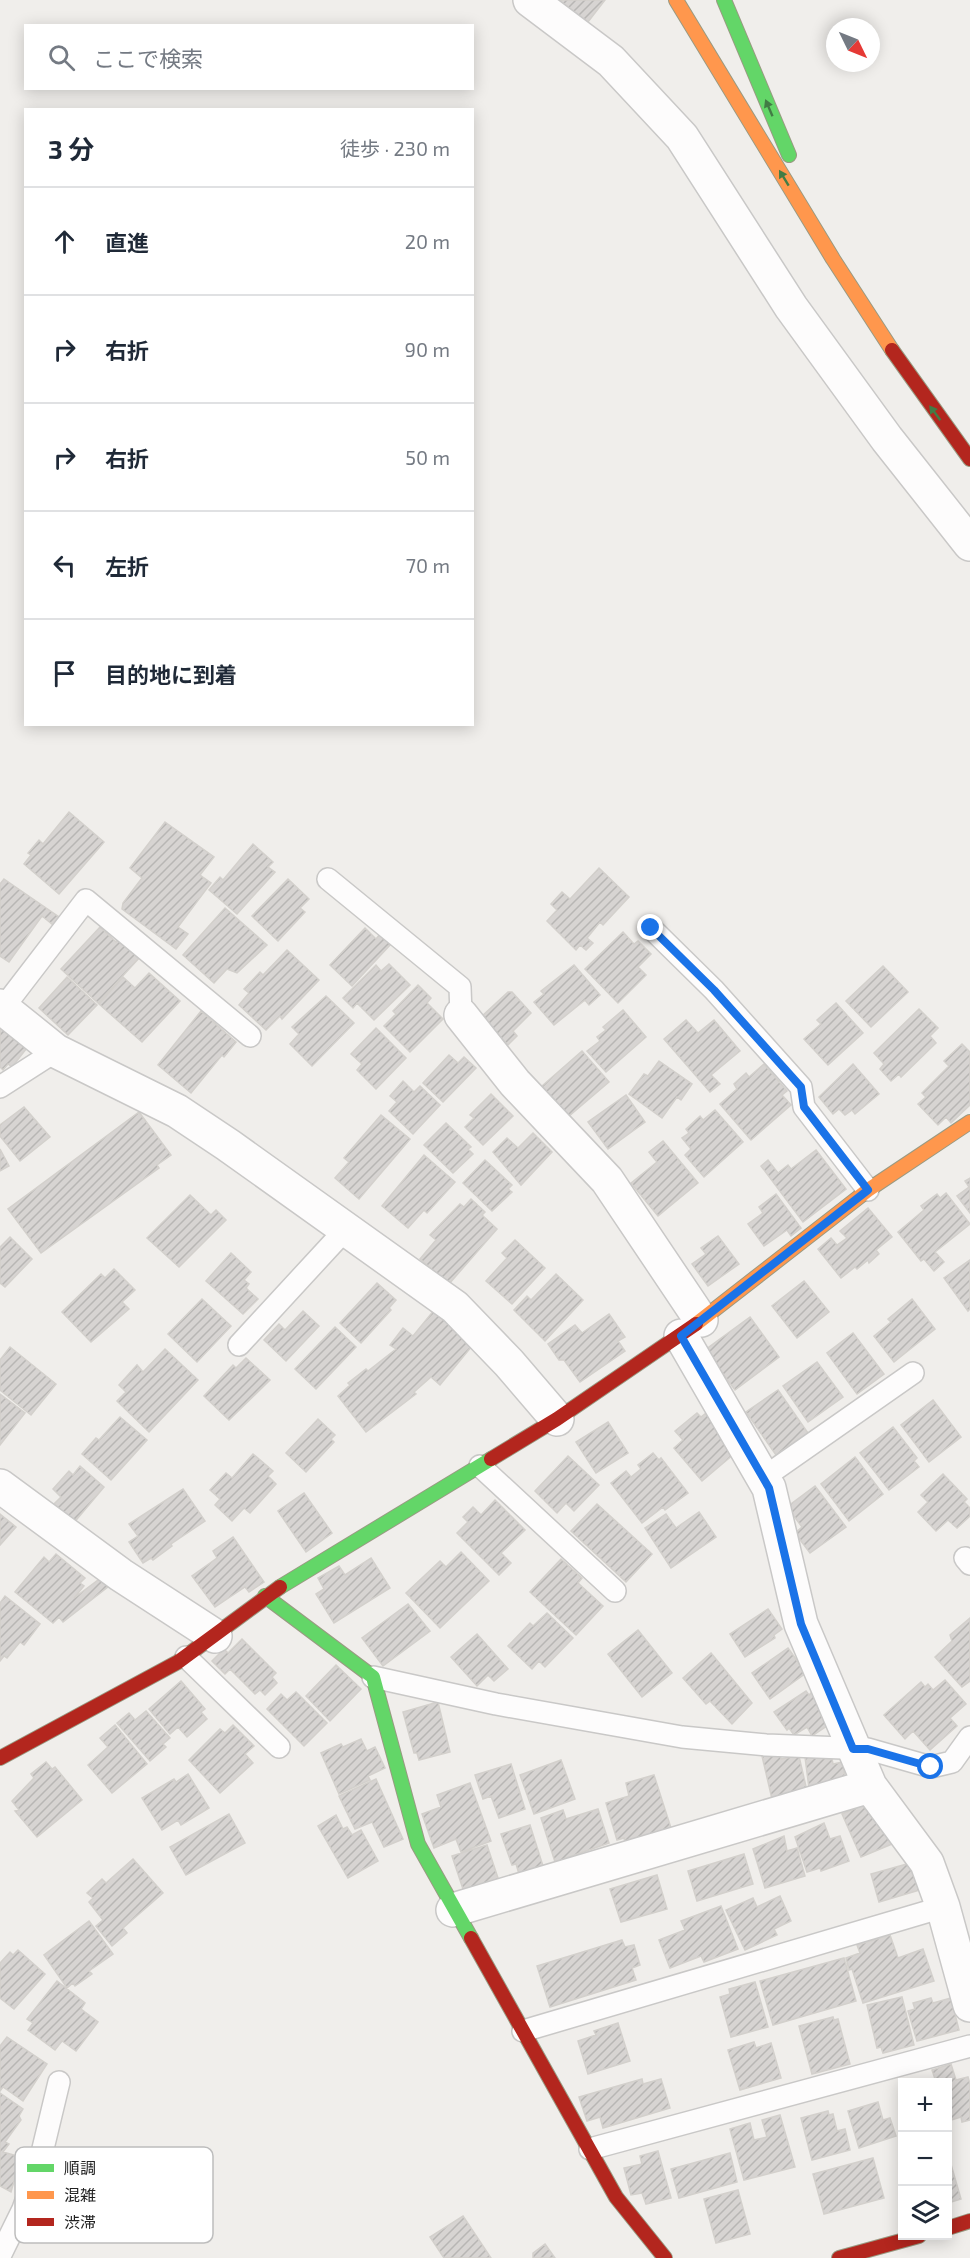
<!DOCTYPE html>
<html lang="ja">
<head>
<meta charset="utf-8">
<style>
	:root { --surface:#fff; --page:#f6f6f7; --text:#1f2937; --muted:#747a83; --line:#e0e1e3 }
	body { margin:0; font-family:"Exo 2","Noto Sans JP",sans-serif; background:var(--page); color:var(--text) }
	.controls { position:absolute; right:18px; bottom:18px; display:grid; overflow:hidden; border-radius:0px; box-shadow:0 3px 15px #0003 }
	.controls button { width:54px; height:54px; display:grid; place-items:center; padding:0; border:0; border-bottom:2px solid var(--line); background:var(--surface); color:var(--text); font:30px sans-serif }
	.compass { position:absolute; left:826px; top:18px; width:54px; height:54px; border-radius:50%; background:var(--surface); box-shadow:0 3px 15px #0003; rotate:133deg }
	.stop { position:absolute; width:18px; height:18px; margin:-14px; border:4px solid #1a73e8; border-radius:50%; background:#fff }
	.stop.end { background:#1a73e8; border-color:#fff; box-shadow:0 2px 6px #0008 }
	.list { margin:0; padding:0; list-style:none }
	h2 { display:flex; justify-content:space-between; align-items:center; height:78px; margin:0; padding:0 24px; font-size:26px }
	h2 small { font-size:20px; font-weight:400; color:var(--muted) }
	.list li { display:grid; grid-template-columns:39px 1fr auto; gap:18px; align-items:center; box-sizing:border-box; height:108px; padding:0 24px; border-top:2px solid var(--line) }
	.list b { display:block; font-size:22px; white-space:nowrap }
	.list em { font-size:20px; font-style:normal; color:var(--muted) }
	.icon { flex:none; width:33px; height:33px; fill:none; stroke:currentColor; stroke-width:2; stroke-linecap:round; stroke-linejoin:round }
	.map { position:relative; flex:none; width:970px; height:2258px; overflow:hidden }
	.search { position:absolute; background:var(--surface); box-shadow:0 3px 15px #0003; left:24px; top:24px; width:450px; height:66px; display:flex; align-items:center; gap:15px; box-sizing:border-box; padding:0 21px; border-radius:0px; color:var(--muted); font-size:22px }
	.panel { position:absolute; background:var(--surface); box-shadow:0 3px 15px #0003; left:24px; top:108px; width:450px; height:618px; border-radius:0px }
	.map>svg:first-child { display:block }
	.building { fill:url(#building-hatch); stroke:#d3d0cc; stroke-width:1.5 }
	.lines { fill:none; stroke-linecap:round; stroke-linejoin:round }
	.lane-casing { stroke:#c9c8c7; stroke-width:24 }
	.street-casing { stroke:#c9c8c7; stroke-width:36 }
	.fast-casing { stroke:#999a82; stroke-width:16 }
	.slow-casing { stroke:#999a82; stroke-width:16 }
	.jam-casing { stroke:#999a82; stroke-width:16 }
	.lane { stroke:#fdfcfc; stroke-width:21 }
	.street { stroke:#fdfcfc; stroke-width:33 }
	.fast { stroke:#63d668; stroke-width:14 }
	.slow { stroke:#ff974d; stroke-width:14 }
	.jam { stroke:#b3261e; stroke-width:14 }
	.oneway { fill:#427c45 }
	.route { stroke:#1a73e8; stroke-width:8 }
	.key { fill:#fff; stroke:#bdbdbd; stroke-width:1.5 }
	.key-label { font-size:16px; fill:#222 }
</style>
</head>
<body>
<div class="map">
<svg width="970" height="2258" viewBox="0 0 970 2258">
	<defs>
		<pattern id="building-hatch" width="6" height="6" patternUnits="userSpaceOnUse" patternTransform="scale(1.5)"><rect width="6" height="6" fill="#d7d4d2"/><path d="M-1 1l2-2M0 6l6-6M5 7l2-2" fill="none" stroke="#b8b6b4"/></pattern>
	</defs>
	<rect width="100%" height="100%" fill="#f0eeeb"/>
	<path class="building" d="M559,0H605L588,22Z
		M69,812L104,842L59,894L24,864L31,855L28,853L39,840L43,844Z
		M165,822L214,857L200,875L211,883L178,927L188,934L176,949L122,909L123,903L142,878L130,868Z
		M253,844L273,862L268,867L275,872L237,914L209,890L220,877L223,880Z
		M599,868L629,897L603,925L600,922L587,938L593,943L586,950L580,945L576,950L547,921L557,910L551,904L562,892L570,899Z
		M4,879L59,917L53,925L42,916L9,962L0,956V884Z
		M288,879L309,899L300,908L305,912L278,941L252,916Z
		M225,908L267,945L237,973L227,969L214,983L183,955Z
		M100,927L116,942L119,939L140,957L98,1003L61,969Z
		M365,928L376,939L380,934L391,944L352,986L330,965Z
		M623,932L634,944L638,941L651,954L638,967L646,975L618,1003L585,969Z
		M287,950L319,980L282,1019L280,1016L266,1030L239,1005L249,993L244,989L260,972L263,975Z
		M389,964L410,985L374,1020L357,1003L353,1008L343,998L376,965L381,971Z
		M574,965L600,995L589,1005L585,1000L554,1025L534,1002L544,994L541,991Z
		M883,966L908,992L871,1027L846,1001Z
		M149,973L180,1001L142,1042L99,1004L123,977L135,988Z
		M67,977L97,1005L68,1035L39,1008Z
		M418,985L431,998L427,1003L443,1019L410,1052L384,1026L396,1014L393,1011Z
		M508,992H512L531,1013L513,1031L517,1036L508,1045L481,1017Z
		M326,996L354,1023L312,1066L290,1044L299,1034L292,1027Z
		M836,1003L863,1033L828,1065L804,1039L821,1024L817,1020Z
		M919,1009L938,1028L930,1036L936,1043L901,1077L899,1074L891,1081L880,1069L884,1064L874,1053Z
		M623,1010L646,1037L606,1072L587,1051L600,1041L597,1037L606,1030L603,1027Z
		M201,1011L236,1042L224,1057L222,1055L191,1093L158,1065Z
		M0,1020L30,1044L12,1067L8,1064L3,1070L0,1067Z
		M686,1020L698,1033L714,1020L740,1051L711,1075L720,1084L710,1092L664,1039Z
		M376,1028L406,1058L376,1089L357,1070L362,1064L351,1054Z
		M962,1044L970,1052V1105L951,1123L946,1117L938,1125L918,1104L926,1097L922,1093L949,1066L944,1061Z
		M582,1051L609,1082L568,1117L542,1086Z
		M449,1055L458,1063L464,1057L476,1068L443,1102L423,1083Z
		M659,1061L692,1084L681,1100L677,1097L662,1118L629,1094L644,1074L648,1076Z
		M764,1064L787,1091L782,1095L791,1105L751,1140L720,1104L737,1089L734,1084L746,1073L749,1077Z
		M853,1064L879,1094L855,1114L852,1110L845,1115L839,1109L833,1114L819,1097Z
		M403,1081L414,1092L420,1086L440,1105L413,1134L389,1111L397,1102L390,1096Z
		M491,1094L513,1116L483,1145L465,1127L474,1118L470,1115Z
		M626,1095L645,1122L608,1149L588,1122Z
		M24,1107L50,1137L20,1161L0,1136V1125Z
		M715,1110L743,1142L704,1177L685,1155L691,1149L682,1138L689,1133L686,1129L700,1116L703,1120Z
		M139,1112L171,1155L157,1165L159,1168L41,1253L8,1209Z
		M381,1115L410,1139L359,1199L335,1178L349,1162L344,1158Z
		M446,1123L471,1147L468,1149L473,1154L453,1173L424,1145Z
		M533,1133L552,1152L521,1185L493,1152L507,1138L518,1148Z
		M663,1141L698,1183L658,1216L631,1183L657,1162L649,1152Z
		M0,1149L9,1166L0,1171Z
		M816,1150L846,1189L803,1222L761,1166L768,1160L778,1173L788,1165L791,1169Z
		M424,1155L455,1182L427,1213L424,1210L408,1228L382,1206Z
		M485,1160L512,1185L508,1189L512,1192L492,1211L463,1183Z
		M970,1178V1213L957,1196L969,1187L965,1181Z
		M946,1193L970,1224L935,1252L944,1262L934,1271L924,1259L921,1261L898,1232L924,1210L921,1206L937,1194L940,1198Z
		M776,1194L801,1228L791,1236L787,1230L764,1246L748,1224L763,1213L759,1207Z
		M190,1195L211,1215L216,1210L226,1220L179,1267L147,1238Z
		M471,1199L485,1212L482,1215L497,1229L449,1284L420,1259L436,1240L430,1235L460,1204L464,1207Z
		M868,1208L892,1237L876,1250L879,1254L869,1263L868,1260L857,1269L855,1267L841,1278L818,1249L831,1238L837,1245L847,1238L840,1231Z
		M718,1236L739,1264L708,1286L692,1264L706,1254L701,1248Z
		M10,1237L32,1259L5,1287L0,1283V1247Z
		M515,1240L545,1268L512,1304L486,1281L507,1258L502,1253Z
		M231,1253L251,1272L244,1280L249,1284L246,1288L258,1299L243,1314L206,1281Z
		M970,1260V1309L968,1311L944,1278Z
		M114,1269L135,1290L122,1302L129,1309L91,1342L62,1312L101,1274L105,1278Z
		M556,1274L583,1300L545,1341L514,1310L527,1296L531,1300Z
		M804,1281L829,1312L797,1338L772,1306Z
		M377,1283L396,1300L389,1308L391,1310L361,1343L340,1323Z
		M202,1299L231,1326L197,1362L168,1334Z
		M912,1299L935,1329L894,1362L874,1336L891,1322L888,1319Z
		M435,1309L476,1341L440,1385L431,1377L414,1392L416,1394L366,1432L338,1396L350,1385L348,1383L366,1369L368,1371L396,1349L390,1345L403,1328L413,1336Z
		M303,1311L319,1326L286,1361L264,1340L279,1324L285,1330Z
		M609,1314L625,1337L618,1341L625,1351L580,1382L564,1360H559L548,1344L575,1325L582,1333Z
		M750,1317L779,1357L735,1390L705,1350Z
		M335,1327L356,1347L316,1389L295,1369Z
		M853,1333L884,1374L857,1394L827,1353Z
		M10,1347L56,1384L31,1415L0,1390V1360Z
		M165,1349L198,1380L149,1432L117,1401L126,1392L119,1385L137,1365L143,1372Z
		M246,1358L270,1380L229,1420L204,1396L233,1365L236,1368Z
		M817,1362L843,1397L808,1422L783,1386Z
		M778,1390L808,1433L776,1455L746,1412Z
		M0,1394L25,1413L0,1445Z
		M933,1400L961,1437L929,1462L901,1425Z
		M697,1413L701,1417L706,1413L734,1446V1454L702,1481L674,1448L683,1440L675,1431Z
		M120,1417L147,1440L111,1480L82,1454L96,1438L99,1440Z
		M318,1419L335,1435L331,1439L334,1442L306,1472L286,1453Z
		M608,1422L628,1453L596,1473L576,1442Z
		M893,1427L917,1458L914,1461L919,1467L889,1490L860,1453Z
		M653,1453L659,1460L661,1458L688,1493L665,1510L663,1507L642,1523L611,1483L626,1471L631,1477L641,1469L638,1465Z
		M253,1454L273,1471L268,1476L276,1484L250,1513L244,1508L232,1521L215,1505L220,1499L210,1490L226,1473L232,1478Z
		M568,1456L599,1485L574,1511L566,1503L557,1513L535,1491Z
		M855,1457L883,1494L849,1521L821,1484Z
		M80,1466L104,1487L72,1525L51,1507L61,1497L53,1489L69,1471L73,1475Z
		M943,1474L967,1499L964,1502L970,1508V1516L957,1528L948,1520L936,1531L918,1512L928,1502L921,1495Z
		M815,1486L846,1527L810,1553L795,1533L802,1527L787,1507Z
		M183,1489L205,1521L171,1544L172,1546L153,1560L151,1558L143,1563L129,1542L138,1536L129,1524Z
		M304,1493L332,1533L306,1552L278,1511Z
		M495,1500L525,1530L501,1553L511,1563L499,1575L457,1533L468,1522L463,1517L473,1507L481,1515Z
		M597,1504L652,1554L626,1582L571,1531Z
		M699,1512L716,1537L671,1568L645,1528L666,1514L676,1528Z
		M0,1514L16,1527L0,1545Z
		M233,1537L264,1582L249,1592L245,1587L215,1607L192,1576L217,1558L213,1551Z
		M461,1552L489,1581L440,1628L406,1593L440,1561L446,1567Z
		M56,1554L85,1578L80,1583L84,1586L74,1598L102,1577L109,1586L63,1622L59,1617L53,1623L15,1592L44,1557L49,1562Z
		M371,1558L390,1588L334,1623L316,1594L324,1589L318,1578L339,1566L345,1575Z
		M561,1559L582,1578L578,1583L603,1606L576,1635L530,1592Z
		M5,1596L40,1624L24,1645L20,1642L7,1658L4,1656L0,1661V1603Z
		M408,1604L430,1631L383,1666L362,1638Z
		M768,1609L782,1629L774,1635L775,1638L745,1657L730,1634Z
		M547,1613L573,1638L545,1667L539,1661L532,1669L508,1646L530,1623L533,1626Z
		M970,1618V1681L962,1687L935,1657L952,1641L950,1635Z
		M638,1630L672,1673L642,1697L608,1654Z
		M477,1634L508,1669L494,1681L488,1675L477,1686L451,1657Z
		M242,1639L276,1673L272,1677L277,1683L265,1695L260,1690L255,1694L230,1669L225,1674L212,1661L224,1649L228,1653Z
		M788,1648L806,1673L770,1699L752,1673Z
		M711,1653L752,1703L732,1724L710,1701L706,1704L683,1678Z
		M336,1665L361,1689L330,1721L306,1696Z
		M945,1680L966,1704L950,1718L957,1726L930,1750L913,1731L905,1739L884,1715L921,1682L925,1687L928,1684L933,1690Z
		M181,1681L205,1709L201,1712L207,1719L187,1737L178,1727L170,1734L149,1709Z
		M806,1691L809,1695L812,1692L830,1724L812,1736L807,1727L794,1735L789,1728L787,1730L774,1712Z
		M296,1692L327,1723L304,1746L267,1709L281,1694L287,1700Z
		M438,1702L450,1752L419,1760L417,1753H414L403,1712Z
		M146,1711L170,1738L163,1744L166,1747L150,1761L117,1723L129,1713L135,1720Z
		M115,1725L147,1764L112,1793L88,1765L108,1747L100,1738Z
		M233,1725L254,1746L245,1754L253,1763L220,1793L189,1760L220,1729L225,1733Z
		M361,1739L367,1751L375,1747L385,1768L368,1776L370,1780L339,1794L321,1753L341,1744L343,1747Z
		M779,1752L781,1759L799,1756L807,1791L772,1799L762,1756Z
		M805,1757L832,1759L833,1764L843,1762L845,1779L809,1788Z
		M561,1760L575,1799L534,1814L520,1775Z
		M46,1762L52,1769L55,1767L82,1800L37,1837L15,1811L19,1810L12,1801L34,1778L31,1774Z
		M511,1764L525,1809L499,1818L491,1796L483,1799L475,1775Z
		M188,1774L209,1808L181,1825L178,1820L162,1830L142,1798L174,1779L176,1782Z
		M654,1775L671,1828L625,1842L624,1838L617,1840L606,1803L629,1796L626,1783Z
		M376,1779L403,1839L384,1847L372,1822L355,1829L339,1796Z
		M470,1783L491,1841L461,1852L456,1839L434,1848L422,1814L441,1807L437,1795Z
		M868,1803L877,1825L883,1822L892,1844L861,1857L842,1814Z
		M598,1809L609,1843L566,1858L567,1862L556,1865L541,1818L563,1810L566,1819Z
		M229,1814L245,1843L186,1875L170,1847Z
		M336,1815L343,1829L347,1827L352,1835L361,1830L378,1861L348,1878L318,1826Z
		M824,1823L830,1839L840,1836L849,1861L821,1871L820,1868L807,1872L795,1837Z
		M530,1825L543,1866L519,1874L516,1864L512,1865L501,1834Z
		M784,1836L787,1851L797,1848L805,1876L765,1888L753,1849Z
		M487,1845L499,1881L464,1892L452,1856Z
		M744,1854L753,1884L697,1901L688,1871Z
		M133,1859L163,1893L123,1928L127,1933L112,1946L96,1926L103,1920L89,1902L93,1898L87,1893L102,1879L106,1883Z
		M914,1862L923,1889L879,1902L871,1874Z
		M657,1875L667,1909L621,1922L610,1889Z
		M780,1896L791,1921L774,1929L777,1935L745,1950L726,1910L753,1898L757,1907Z
		M721,1906L738,1949L704,1962L701,1956L670,1968L659,1940L685,1930L681,1921Z
		M89,1921L113,1954L89,1971L92,1974L75,1986L73,1983L67,1988L44,1955Z
		M890,1935L898,1958L923,1949L934,1981L863,2003L852,1969L849,1970L846,1958L860,1953L857,1945Z
		M622,1940L625,1947L634,1945L640,1965L632,1968L636,1980L550,2007L537,1966Z
		M18,1950L45,1974L14,2009L0,1998V1963L10,1952L13,1955Z
		M844,1958L856,2001L773,2025L760,1981Z
		M57,1981L85,2003L81,2009L98,2022L76,2051L62,2041L55,2050L28,2030L33,2023L27,2019Z
		M755,1982L768,2027L731,2037L720,1997L730,1994L729,1989Z
		M902,1997L914,2045L883,2053L881,2047L877,2048L867,2005Z
		M931,1998L933,2003L951,1998L959,2030L917,2041L908,2011L915,2009L913,2003Z
		M833,2017L834,2020L838,2019L850,2064L812,2074L799,2026Z
		M618,2023L630,2061L588,2074L578,2041L596,2035L594,2031Z
		M7,2037L47,2064L23,2101L3,2087L0,2091V2046Z
		M754,2042L756,2048L771,2043L781,2078L740,2090L728,2050Z
		M951,2064L956,2080L968,2077L970,2084V2120L962,2122L961,2117L948,2121V2082H936L932,2070Z
		M642,2079L643,2084L661,2079L670,2108L603,2128L600,2117L587,2121L579,2097Z
		M0,2093L23,2109L19,2116L21,2120L5,2142L9,2144L3,2152L21,2157L11,2192L0,2186Z
		M878,2102L883,2120L890,2118L896,2136L859,2148L848,2111Z
		M828,2111L829,2115L833,2114L837,2131L845,2129L850,2150L812,2160L801,2118Z
		M780,2115L795,2167L744,2180L730,2129L750,2123L754,2140L767,2137L762,2120Z
		M658,2151L671,2198L646,2204L642,2193L631,2195L624,2168L642,2164L640,2156Z
		M730,2153L737,2182L679,2198L671,2169Z
		M948,2154L961,2199L948,2203Z
		M873,2158L884,2198L824,2214L813,2174Z
		M738,2190L750,2234L716,2243L704,2199Z
		M463,2216L491,2258H444L430,2237Z
		M545,2244L555,2258H533V2253Z"/>
	<g class="lines">
		<g class="lane-casing">
			<path id="lane" d="M328,879L460,987L461,1015
				M651,928L714,990L801,1087L804,1107L868,1190
				M3,1008L86,900L250,1036
				M0,1087L56,1051
				M239,1345L345,1230
				M480,1466L615,1591
				M763,1478L913,1373
				M965,1558L970,1564
				M186,1657L279,1747
				M373,1677L496,1704L682,1737L766,1745L868,1749L931,1767L952,1762L970,1737
				M523,2031L943,1907
				M590,2149L970,2046
				M0,2256L23,2209L40,2161L59,2082"/>
		</g>
		<g class="street-casing">
			<path id="street" d="M530,0L611,61L682,137L791,307L887,439L970,544
				M0,1006L56,1051L177,1111L228,1145L455,1307L509,1363L557,1419
				M461,1015L515,1083L607,1180L701,1320
				M681,1336L769,1488L801,1624L870,1786L927,1863L943,1907L970,2005
				M0,1486L121,1575L215,1636
				M453,1910L870,1786"/>
		</g>
		<g class="fast-casing">
			<path id="fast" d="M724,0L789,155
				M280,1587L491,1459
				M265,1596L373,1677L418,1844L471,1938"/>
		</g>
		<g class="slow-casing">
			<path id="slow" d="M676,0L833,259L892,350
				M696,1324L868,1190L970,1122"/>
		</g>
		<g class="jam-casing">
			<path id="jam" d="M892,350L970,459
				M491,1459L557,1419L696,1324
				M0,1758L178,1662L280,1587
				M471,1938L616,2197L665,2258
				M948,2228L970,2221
				M839,2258L919,2236"/>
		</g>
		<use href="#lane" class="lane"/>
		<use href="#street" class="street"/>
		<use href="#fast" class="fast"/>
		<use href="#slow" class="slow"/>
		<use href="#jam" class="jam"/>
	</g>
	<defs><path id="oneway-solid" d="M-6-.8H1V-3.2L6.5 0L1 3.2V.8H-6Z" transform="scale(1.5)"/></defs>
	<g class="oneway">
		<use href="#oneway-solid" transform="translate(769 108) rotate(-113)"/>
		<use href="#oneway-solid" transform="translate(784 178) rotate(-121)"/>
		<use href="#oneway-solid" transform="translate(935 413) rotate(-127)"/>
	</g>
	<g class="lines">
		<path class="route" d="M651,928L714,990L801,1087L804,1107L868,1190L681,1336L769,1488L801,1624L853,1749H868L931,1767"/>
	</g>
	<rect x="15" y="2147" width="198" height="96" rx="9" class="key"/>
	<rect x="27" y="2164" width="27" height="8" fill="#63d668"/>
	<rect x="27" y="2191" width="27" height="8" fill="#ff974d"/>
	<rect x="27" y="2218" width="27" height="8" fill="#b3261e"/>
	<g class="key-label">
		<text x="64" y="2174">順調</text>
		<text x="64" y="2201">混雑</text>
		<text x="64" y="2228">渋滞</text>
	</g>
</svg>
<div class="controls">
<button>+</button>
<button>−</button>
<button><svg class="icon" aria-label="layers" viewBox="0 0 24 24"><path d="M12 4l9 5-9 5-9-5zM3 14l9 5 9-5"/></svg></button>
</div>
<svg class="compass" viewBox="-18 -18 36 36"><path d="M0-13l5 13h-10z" fill="#e53935"/><path d="M0 13l5-13h-10z" fill="#747a83"/></svg>
<div class="stop" style="left:931px;top:1767px"></div>
<div class="stop end" style="left:651px;top:928px"></div>
<div class="search"><svg class="icon" aria-label="search" viewBox="0 0 24 24"><circle cx="10" cy="10" r="6"/><path d="M15 15l6 6"/></svg>ここで検索</div>
<section class="panel">
<h2>3 分<small>徒歩 · 230 m</small></h2>
<ul class="list">
<li><svg class="icon" aria-label="ahead" viewBox="0 0 24 24"><path d="M12 20V5M6 11l6-6 6 6"/></svg><div><b>直進</b></div><em>20 m</em></li>
<li><svg class="icon" aria-label="right" viewBox="0 0 24 24"><path d="M7 20v-9h11M14 6l5 5-5 5"/></svg><div><b>右折</b></div><em>90 m</em></li>
<li><svg class="icon" aria-label="right" viewBox="0 0 24 24"><path d="M7 20v-9h11M14 6l5 5-5 5"/></svg><div><b>右折</b></div><em>50 m</em></li>
<li><svg class="icon" aria-label="left" viewBox="0 0 24 24"><path d="M17 20v-9H6M10 6l-5 5 5 5"/></svg><div><b>左折</b></div><em>70 m</em></li>
<li><svg class="icon" aria-label="arrive" viewBox="0 0 24 24"><path d="M6 21V4h12l-3 4 3 4H6"/></svg><div><b>目的地に到着</b></div></li>
</ul>
</section>
</div>
</body>
</html>
